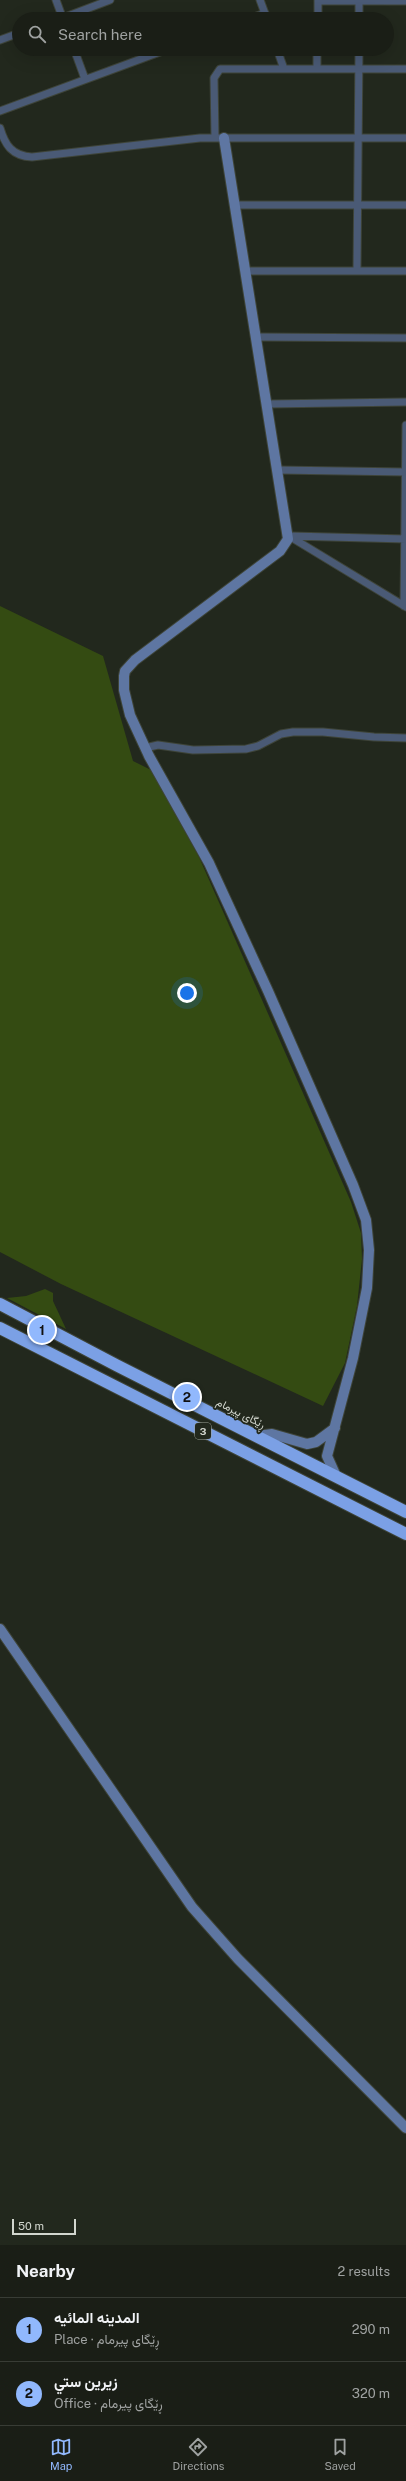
<!DOCTYPE html>
<html lang="en">
<head>
<meta charset="utf-8">
<style>
	:root { --surface:#1a1e16; --page:#23271f; --text:#f1f3f6; --muted:#9fa2a1; --line:#383c35; --accent:#91b8fd }
	body { margin:0; font-family:"Public Sans",Vazirmatn,sans-serif; background:var(--page); color:var(--text) }
	.scale { position:absolute; left:12px; bottom:10px; width:64px; box-sizing:border-box; padding-left:4px; border:2px solid #d2d6ce; border-top:0; font-size:11px; line-height:14px; white-space:nowrap; color:#d2d6ce; -webkit-text-stroke:3px #22281d; paint-order:stroke }
	.you { position:absolute; left:187px; top:993px; width:14px; height:14px; margin:-10px; border:3px solid #fff; border-radius:50%; background:#1a73e8; box-shadow:0 0 0 6px #1a73e833 }
	.badge { display:grid; place-items:center; width:26px; height:26px; border-radius:50%; background:var(--accent); color:#111; font-size:13px; font-weight:700 }
	.pin { position:absolute; translate:-50% -50%; border:2px solid #fff; box-shadow:0 1px 4px #0006 }
	.list { margin:0; padding:0; list-style:none }
	h2 { display:flex; justify-content:space-between; align-items:center; height:52px; margin:0; padding:0 16px; font-size:17px }
	h2 small { font-size:13px; font-weight:400; color:var(--muted) }
	.list li { display:grid; grid-template-columns:26px 1fr auto; gap:12px; align-items:center; box-sizing:border-box; height:64px; padding:0 16px; border-top:1px solid var(--line) }
	.list b { display:block; font-size:15px; white-space:nowrap }
	.list p { margin:0; font-size:13px; white-space:nowrap; color:var(--muted) }
	.list em { font-size:13px; font-style:normal; color:var(--muted) }
	.icon { flex:none; width:22px; height:22px; fill:none; stroke:currentColor; stroke-width:2; stroke-linecap:round; stroke-linejoin:round }
	.map { position:relative; flex:none; width:406px; height:2245px; overflow:hidden }
	.search { position:absolute; background:var(--surface); box-shadow:0 4px 16px #0002; left:12px; right:12px; top:12px; height:44px; display:flex; align-items:center; gap:10px; box-sizing:border-box; padding:0 14px; border-radius:22px; color:var(--muted); font-size:15px }
	.sheet { height:180px; background:var(--surface) }
	nav { display:flex; justify-content:space-around; align-items:center; box-sizing:border-box; height:56px; border-top:1px solid var(--line); background:var(--surface); font-size:11px; color:var(--muted) }
	nav a { display:grid; justify-items:center; gap:2px }
	nav .on { color:var(--accent) }
	.map>svg:first-child { display:block }
	.green { fill:#344b12 }
	.lines { fill:none; stroke-linecap:round; stroke-linejoin:round }
	.street-casing { stroke:#3e4439; stroke-width:9 }
	.secondary-casing { stroke:#3e4439; stroke-width:12 }
	.highway-casing { stroke:#3e4439; stroke-width:14 }
	.street { stroke:#4a5a75; stroke-width:7 }
	.secondary { stroke:#5e76a2; stroke-width:10 }
	.highway { stroke:#7ba0e5; stroke-width:12 }
	.labels { text-anchor:middle; dominant-baseline:central; stroke-width:3.5; stroke-linejoin:round; paint-order:stroke }
	.shield { fill:#22281d; stroke:#9da299; stroke-width:1 }
	.shield-label { font-size:10px; font-weight:bold; fill:#d2d6ce }
	.street-label { font-size:11px; fill:#d2d6ce; stroke:#22281d }
</style>
</head>
<body>
<div class="map">
<svg width="406" height="2245" viewBox="0 0 406 2245">
	<rect width="100%" height="100%" fill="#22281d"/>
	<path class="green" d="M0,606L103,656L133,761L151,770L199,857L351,1202L361,1233L362,1259L357,1306L345,1363L323,1406L61,1284L0,1252Z
		M45,1289L53,1293V1301L66,1329L7,1298L26,1296Z"/>
	<g class="lines">
		<g class="street-casing">
			<path id="street" d="M56,0L63,19
				M260,0L267,19
				M359,0V19
				M318,1H406
				M60,19L110,0
				M249,19L265,13
				M318,19V0
				M0,40L19,33
				M74,49L85,79
				M277,49L284,69
				M317,69V49
				M0,111L168,49
				M0,128C5,145 12,156 32,157L200,138H406
				M215,138L214,78L220,69H406
				M235,205H406
				M357,270L359,49
				M245,271H406
				M256,337L406,338
				M268,404L406,402
				M278,470L406,472
				M289,536L406,607
				M291,536L406,539
				M404,606L406,425
				M145,748L158,745L193,750L246,749L258,746L281,734L293,732H323L374,737L406,738"/>
		</g>
		<g class="secondary-casing">
			<path id="secondary" d="M224,138L288,539L280,551L135,660L125,671L124,676V690L130,715L149,756L209,863L268,991L353,1185L366,1220L369,1250L367,1288L353,1358L327,1456L336,1476
				M257,1436L272,1434L307,1444L316,1442L335,1428
				M0,1629L192,1907L238,1959L406,2128"/>
		</g>
		<g class="highway-casing">
			<path id="highway" d="M0,1304L116,1365L406,1512
				M0,1328L406,1534"/>
		</g>
		<use href="#street" class="street"/>
		<use href="#secondary" class="secondary"/>
		<use href="#highway" class="highway"/>
	</g>
	<g class="labels">
		<rect class="shield" x="195" y="1423" width="16" height="16" rx="3"/>
		<g class="shield-label">
			<text x="203" y="1431">3</text>
		</g>
		<g class="street-label">
			<text transform="translate(241 1413) rotate(27)">ڕێگای پیرمام</text>
		</g>
	</g>
</svg>
<div class="scale">50 m</div>
<div class="you"></div>
<div class="pin badge" style="left:42px;top:1330px">1</div>
<div class="pin badge" style="left:187px;top:1397px">2</div>
<div class="search"><svg class="icon" aria-label="search" viewBox="0 0 24 24"><circle cx="10" cy="10" r="6"/><path d="M15 15l6 6"/></svg>Search here</div>
</div>
<section class="sheet">
<h2>Nearby<small>2 results</small></h2>
<ul class="list">
<li><span class="badge">1</span><div><b>المدينه المائيه</b><p>Place · ڕێگای پیرمام</p></div><em>290 m</em></li>
<li><span class="badge">2</span><div><b>زيرين ستي</b><p>Office · ڕێگای پیرمام</p></div><em>320 m</em></li>
</ul>
</section>
<nav>
<a class="on"><svg class="icon" aria-label="map" viewBox="0 0 24 24"><path d="M3 6l6-2 6 2 6-2v14l-6 2-6-2-6 2zM9 4v14M15 6v14"/></svg>Map</a>
<a><svg class="icon" aria-label="directions" viewBox="0 0 24 24"><path d="M12 3l9 9-9 9-9-9zM9 14v-3h6M13 9l2 2-2 2"/></svg>Directions</a>
<a><svg class="icon" aria-label="saved" viewBox="0 0 24 24"><path d="M7 4h10v16l-5-4-5 4z"/></svg>Saved</a>
</nav>
</body>
</html>
